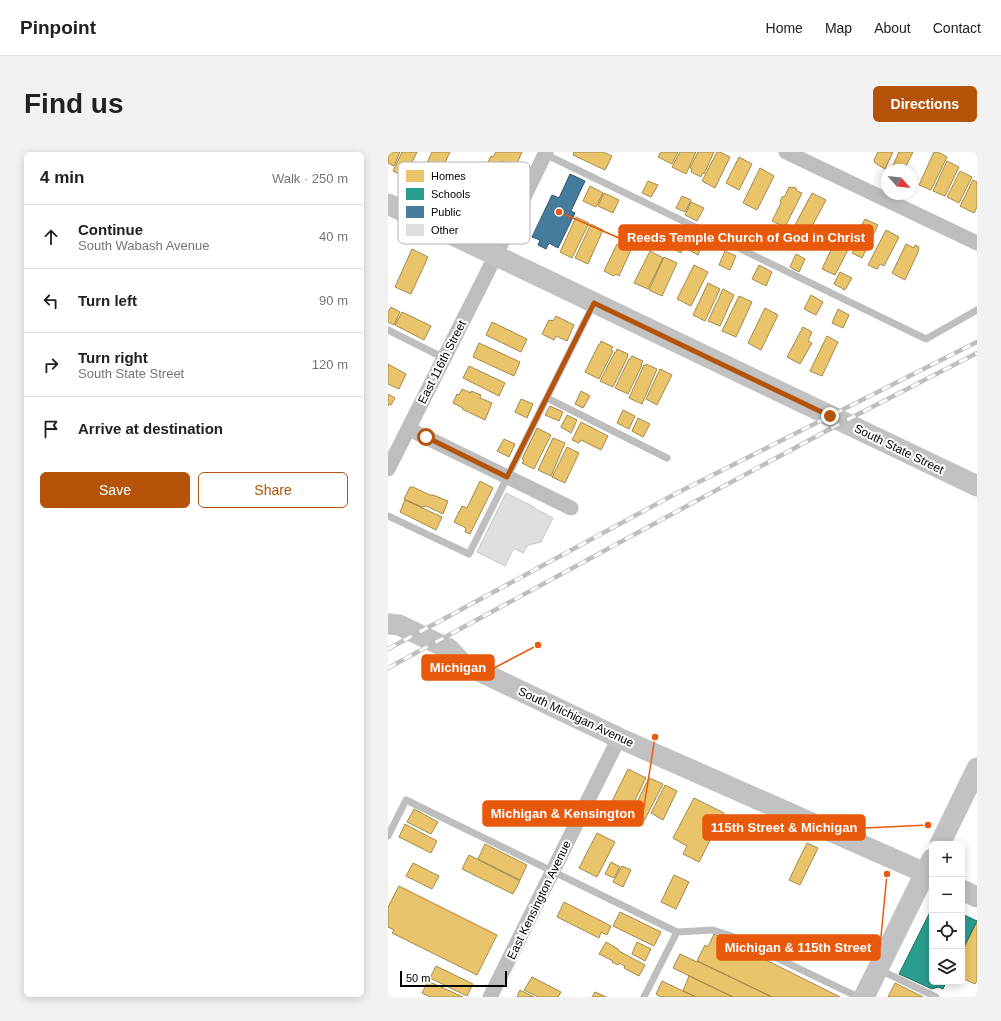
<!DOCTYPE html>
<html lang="en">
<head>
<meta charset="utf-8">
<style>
	:root { --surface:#fff; --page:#f2f2f2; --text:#202124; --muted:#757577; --line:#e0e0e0; --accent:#b45309 }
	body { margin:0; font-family:Arial,sans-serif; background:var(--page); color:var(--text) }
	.controls { position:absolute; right:12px; bottom:12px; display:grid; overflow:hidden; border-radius:6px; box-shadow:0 2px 10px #0003 }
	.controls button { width:36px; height:36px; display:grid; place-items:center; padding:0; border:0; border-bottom:1px solid var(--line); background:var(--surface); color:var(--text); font:20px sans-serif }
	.compass { position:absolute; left:493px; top:12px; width:36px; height:36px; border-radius:50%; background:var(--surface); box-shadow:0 2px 10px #0003; rotate:117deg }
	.scale { position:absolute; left:12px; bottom:10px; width:107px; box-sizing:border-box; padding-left:4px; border:2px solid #000; border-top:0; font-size:11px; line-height:14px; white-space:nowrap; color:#000; -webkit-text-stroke:3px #fff; paint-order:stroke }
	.stop { position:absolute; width:12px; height:12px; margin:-9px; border:3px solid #b45309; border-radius:50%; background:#fff }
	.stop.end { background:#b45309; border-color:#fff; box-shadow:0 1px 4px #0008 }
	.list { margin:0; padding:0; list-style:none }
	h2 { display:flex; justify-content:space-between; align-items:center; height:52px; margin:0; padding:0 16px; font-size:17px }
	h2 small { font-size:13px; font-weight:400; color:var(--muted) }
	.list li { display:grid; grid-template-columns:26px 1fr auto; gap:12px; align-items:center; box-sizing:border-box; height:64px; padding:0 16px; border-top:1px solid var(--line) }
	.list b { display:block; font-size:15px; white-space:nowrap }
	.list p { margin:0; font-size:13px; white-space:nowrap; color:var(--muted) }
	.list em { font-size:13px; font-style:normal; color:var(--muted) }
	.actions { display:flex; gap:8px; padding:12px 16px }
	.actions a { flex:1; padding:9px 0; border:1px solid var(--accent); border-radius:6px; text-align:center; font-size:14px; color:var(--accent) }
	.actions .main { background:var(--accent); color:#fff }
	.icon { flex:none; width:22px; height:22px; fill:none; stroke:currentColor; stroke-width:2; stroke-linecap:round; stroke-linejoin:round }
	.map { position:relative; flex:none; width:589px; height:845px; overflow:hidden; border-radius:6px }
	header { display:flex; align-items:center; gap:24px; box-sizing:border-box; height:56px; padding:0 20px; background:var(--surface); border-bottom:1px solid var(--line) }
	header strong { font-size:19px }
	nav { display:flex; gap:22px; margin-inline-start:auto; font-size:14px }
	.intro { display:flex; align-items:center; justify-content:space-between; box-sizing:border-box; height:96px; padding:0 24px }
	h1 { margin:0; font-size:28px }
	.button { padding:10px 18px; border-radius:6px; background:var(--accent); color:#fff; font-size:14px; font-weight:700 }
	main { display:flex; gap:24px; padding:0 24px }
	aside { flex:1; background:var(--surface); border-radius:6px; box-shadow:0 2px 10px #0003 }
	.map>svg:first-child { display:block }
	.homes { fill:#e9c46a; stroke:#a3894a }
	.schools { fill:#2a9d8f; stroke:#1d6e64 }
	.public { fill:#457b9d; stroke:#30566e }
	.building { fill:#dedede; stroke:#c6c6c6 }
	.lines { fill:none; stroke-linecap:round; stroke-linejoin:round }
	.lane { stroke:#bebebe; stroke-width:7 }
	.street { stroke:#bebebe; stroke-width:15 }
	.secondary { stroke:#c2c2c2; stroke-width:21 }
	.rail-casing { stroke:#bebebe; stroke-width:4.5 }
	.rail { stroke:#fff; stroke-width:3; stroke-dasharray:9; stroke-linecap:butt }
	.route { stroke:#b45309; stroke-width:5 }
	.labels { text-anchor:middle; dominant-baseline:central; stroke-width:4; stroke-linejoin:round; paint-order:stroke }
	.street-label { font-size:12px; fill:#000; stroke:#fff }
	.key { fill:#fff; stroke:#b2b2b2; stroke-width:1 }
	.key-label { font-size:11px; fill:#000 }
	.leader { fill:none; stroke:#e8590c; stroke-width:1.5 }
	.callout-dot { fill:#e8590c; stroke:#fff; stroke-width:1.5 }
	.callout { fill:#e8590c; stroke:#e8590c; stroke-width:1.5 }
	.callout-label { font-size:13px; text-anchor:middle; font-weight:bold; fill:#fff }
</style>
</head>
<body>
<header>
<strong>Pinpoint</strong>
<nav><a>Home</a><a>Map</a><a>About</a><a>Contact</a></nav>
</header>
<div class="intro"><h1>Find us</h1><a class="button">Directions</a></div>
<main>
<aside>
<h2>4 min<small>Walk · 250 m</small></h2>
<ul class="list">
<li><svg class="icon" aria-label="ahead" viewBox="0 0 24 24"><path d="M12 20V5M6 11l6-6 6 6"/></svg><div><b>Continue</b><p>South Wabash Avenue</p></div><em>40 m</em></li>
<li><svg class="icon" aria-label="left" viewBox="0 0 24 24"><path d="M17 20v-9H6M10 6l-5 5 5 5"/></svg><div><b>Turn left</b></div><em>90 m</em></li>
<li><svg class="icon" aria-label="right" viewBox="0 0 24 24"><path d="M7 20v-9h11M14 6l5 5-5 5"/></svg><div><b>Turn right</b><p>South State Street</p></div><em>120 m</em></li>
<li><svg class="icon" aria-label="arrive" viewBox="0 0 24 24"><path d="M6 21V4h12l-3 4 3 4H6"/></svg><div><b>Arrive at destination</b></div></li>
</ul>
<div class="actions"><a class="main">Save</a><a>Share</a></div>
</aside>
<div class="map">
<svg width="589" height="845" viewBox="0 0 589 845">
	<rect width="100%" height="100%" fill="#fff"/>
	<path class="homes" d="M0,0H12L6,14L0,11Z
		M14,0H29L17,25L5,19Z
		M44,0H62L47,31L45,32L42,31L38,27L33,24Z
		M108,0H134L127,16L114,9L107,23L96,18L103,4L105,5Z
		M186,0H215L224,4L217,18L185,3Z
		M273,0H290L284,12L270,5Z
		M292,0H308L298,22L284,15Z
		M310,0H326L316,22L314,21L313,25L303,20L304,17L302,16Z
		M329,0H332L342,5L327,36L314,29Z
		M490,0H505L497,17L487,11L486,8Z
		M511,0H525L516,18H503Z
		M546,0H550L559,5L543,38L531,33Z
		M351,5L364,12L351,38L338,31Z
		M559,9L571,15L557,44L545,39Z
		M372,16L386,24L369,58L355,51Z
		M572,19L584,25L571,51L559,45Z
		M585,28L589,30V55L586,61L572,54Z
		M260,29L270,33L263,45L254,41Z
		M202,34L215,41L208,55L195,49Z
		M401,35L402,36L404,35L408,36L409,39L414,41L397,75L384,69L393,51L392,49L394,45L397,44Z
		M216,41L231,48L225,61L210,54Z
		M424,41L438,48L421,80L407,73Z
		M294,44L303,48L297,60L288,56Z
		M303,50L316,56L309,69L297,63Z
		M188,65L201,71L184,106L172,100Z
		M477,67L490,73L474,106L464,101L467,97L462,95Z
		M203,72L215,78L200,112L187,106Z
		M290,77L302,83L293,101L281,95Z
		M498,78L511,85L496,114L492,112L489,117L480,113Z
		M450,83L464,90L447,123L434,117Z
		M305,85L316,90L310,103L299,97Z
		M229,92L243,98L231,124L228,122L226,124L216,119Z
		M518,92L526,96L527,93L531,95L530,98H531L517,128L504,121Z
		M24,97L40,105L23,142L7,135Z
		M262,99L275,106L260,137L246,131Z
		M337,99L348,104L342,118L331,113Z
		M408,102L417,107L411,120L402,115Z
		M276,105L289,111L274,144L261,138Z
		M306,113L320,120L303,154L289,147Z
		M371,113L384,120L378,134L364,127Z
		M452,120L464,126L457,138L446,132Z
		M320,131L332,137L317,169L305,163Z
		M335,137L346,143L332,174L320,169Z
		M423,143L435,150L428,163L416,157Z
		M351,144L364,150L348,185L334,179Z
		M3,155L12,160L6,173L0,170V160Z
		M377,156L390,163L373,198L360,191Z
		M450,157L461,163L455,176L444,171Z
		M14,160L43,174L36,188L7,173Z
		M168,164L186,173L179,189L168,184L166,188L154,182L161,168L165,169Z
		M104,170L139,187L133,200L98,183Z
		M415,175L424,180L420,189L424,191L412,212L399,205Z
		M439,184L450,190L434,224L422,219Z
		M213,189L225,195L223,198L225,199L211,227L197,220L211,192H212Z
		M91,191L132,210L126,224L85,205Z
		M229,197L240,202L239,206L225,235L212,229L227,200H228Z
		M244,204L255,209L253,213H254L240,242L227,236L241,207H242Z
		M0,212L18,222L11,237L0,232Z
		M258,212L269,217L254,252L241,246L256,213L257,214Z
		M81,214L117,231L111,244L75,226Z
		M272,217L284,223L269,253L258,247Z
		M74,237L83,241V239L93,243L92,246L104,251L97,268L74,257L75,256L65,251L69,242L71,243Z
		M193,239L202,244L195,256L187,252Z
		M0,242L7,246L3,253L1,252L0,254Z
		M133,247L145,252L139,266L127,260Z
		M162,254L175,260L171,269L157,263Z
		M235,258L247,264L241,277L229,271Z
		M179,263L189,268L183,281L173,275Z
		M250,266L262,272L255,285L244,279Z
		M193,270L220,284L213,298L193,288L191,291L184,288Z
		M149,276L163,283L146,317L134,311L136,308L134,307Z
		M165,286L177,291L163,324L150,318Z
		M116,287L127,292L121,305L109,299Z
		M179,295L191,301L177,331L164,325Z
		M92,329L105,336L82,382L77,380L78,376L66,370L74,354L79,356Z
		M22,335H25L42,343H45L60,349L55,362L38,354L34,355L16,347Z
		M17,348L54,365L48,378L12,360Z
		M240,617L258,626L238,666L220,657Z
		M261,626L275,632L256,669L243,662Z
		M277,633L289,639L275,668L263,661Z
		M306,646L336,661L311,710L295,702L299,694L285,686Z
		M26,657L50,670L43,682L19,670Z
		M17,672L49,689L43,701L11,685Z
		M209,681L227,690L209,725L191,716Z
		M419,691L430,696L412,733L401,728Z
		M97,692L139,713L132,728L90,707Z
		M81,703L132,729L125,742L74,717Z
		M223,710L232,715L226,726L217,722Z
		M25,711L51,724L44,737L18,724Z
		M234,714L243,718L235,735L225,730Z
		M286,723L301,730L288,757L273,750Z
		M11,734L109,783L89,823L4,781L6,778L0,775V755Z
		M176,750L223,774L219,783L213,780L211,786L169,765Z
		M232,760L273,780L266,794L225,774Z
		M589,769V829L587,832L574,826V799Z
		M326,782L452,845H384L309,809L317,793L320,795Z
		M218,790L230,797L231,799L257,813L251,824L236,816L237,814L231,811L230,813L224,810L225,809L211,802Z
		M249,790L263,797L257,809L244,802Z
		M292,802L309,810V809L384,845H345L285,816Z
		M48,814L85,832L79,844L42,826Z
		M301,824L345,845H308L295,839Z
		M144,825L173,840L170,845H150L136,838Z
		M40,829L75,845H42L34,841Z
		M274,829L295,839L308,845H273L268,842Z
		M507,831L535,845H500Z
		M132,838L146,845H129Z
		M207,840L218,845H204Z"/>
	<path class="schools" d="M544,756V830H558L555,837L550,835L544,837L511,822Z
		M574,762L589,769L574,799Z"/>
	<path class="public" d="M182,22L197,29L183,59L187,61L170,96L161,91L158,97L150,93L152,88L144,85L164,43L171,46Z"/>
	<path class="building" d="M118,341L146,355V356L165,366L153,390L140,393L135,401L126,396L117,414L89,400Z"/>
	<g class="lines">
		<path class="lane" d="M157,2L538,187L589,158
			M0,178L56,206
			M159,246L279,306
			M0,364L81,402L205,153
			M0,684L18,648L289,780L325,778L341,783L470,845
			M492,818L548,845
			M256,845L289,780"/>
		<path class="street" d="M398,0L589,91
			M21,277L183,356
			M0,317L97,125L158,0
			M102,845L231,586"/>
		<path class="secondary" d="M0,52L589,334
			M0,472L11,473L61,497L74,511L231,586L544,724
			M552,692L589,616
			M574,738L589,745
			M476,845L544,707"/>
		<g class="rail-casing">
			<path id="rail" d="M0,497L289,341L589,190
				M0,516L297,355L455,270L589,201"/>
		</g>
		<use href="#rail" class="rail"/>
	</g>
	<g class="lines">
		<path class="route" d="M38,285L119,325L206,151L442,264"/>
	</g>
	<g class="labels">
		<g class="street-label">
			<text transform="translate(54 210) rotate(-63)">East 116th Street</text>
			<text transform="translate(511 297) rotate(26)">South State Street</text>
			<text transform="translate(188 565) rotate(25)">South Michigan Avenue</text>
			<text transform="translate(151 748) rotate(-64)">East Kensington Avenue</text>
		</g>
	</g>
	<rect x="10" y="10" width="132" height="82" rx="6" class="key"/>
	<rect x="18" y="18" width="18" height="12" fill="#e9c46a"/>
	<rect x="18" y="36" width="18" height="12" fill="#2a9d8f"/>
	<rect x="18" y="54" width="18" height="12" fill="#457b9d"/>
	<rect x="18" y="72" width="18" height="12" fill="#dedede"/>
	<g class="key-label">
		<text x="43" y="28">Homes</text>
		<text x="43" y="46">Schools</text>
		<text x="43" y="64">Public</text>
		<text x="43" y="82">Other</text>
	</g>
	<path class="leader" d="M171 60L231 86M150 493L106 516M267 585L255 661M540 673L477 676M499 722L492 795"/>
	<g class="callout-dot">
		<circle cx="171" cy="60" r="4"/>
		<circle cx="150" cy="493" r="4"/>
		<circle cx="267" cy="585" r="4"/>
		<circle cx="540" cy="673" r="4"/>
		<circle cx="499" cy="722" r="4"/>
	</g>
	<g class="callout">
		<rect x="231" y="73" width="254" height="25" rx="4"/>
		<rect x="34" y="503" width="72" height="25" rx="4"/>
		<rect x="95" y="649" width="160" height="25" rx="4"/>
		<rect x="315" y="663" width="162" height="25" rx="4"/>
		<rect x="329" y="783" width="163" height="25" rx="4"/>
	</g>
	<g class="callout-label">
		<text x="358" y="90">Reeds Temple Church of God in Christ</text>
		<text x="70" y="520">Michigan</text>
		<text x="175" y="666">Michigan &amp; Kensington</text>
		<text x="396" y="680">115th Street &amp; Michigan</text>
		<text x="410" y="800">Michigan &amp; 115th Street</text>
	</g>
</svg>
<div class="controls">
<button>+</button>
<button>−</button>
<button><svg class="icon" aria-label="locate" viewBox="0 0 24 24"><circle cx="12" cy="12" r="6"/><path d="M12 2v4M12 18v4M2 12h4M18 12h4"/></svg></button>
<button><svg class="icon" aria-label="layers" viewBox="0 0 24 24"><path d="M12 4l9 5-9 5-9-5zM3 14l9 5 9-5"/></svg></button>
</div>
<svg class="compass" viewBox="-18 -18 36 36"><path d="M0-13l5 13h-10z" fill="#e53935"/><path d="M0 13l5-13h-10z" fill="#757577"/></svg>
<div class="scale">50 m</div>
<div class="stop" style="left:38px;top:285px"></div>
<div class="stop end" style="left:442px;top:264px"></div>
</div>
</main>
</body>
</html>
